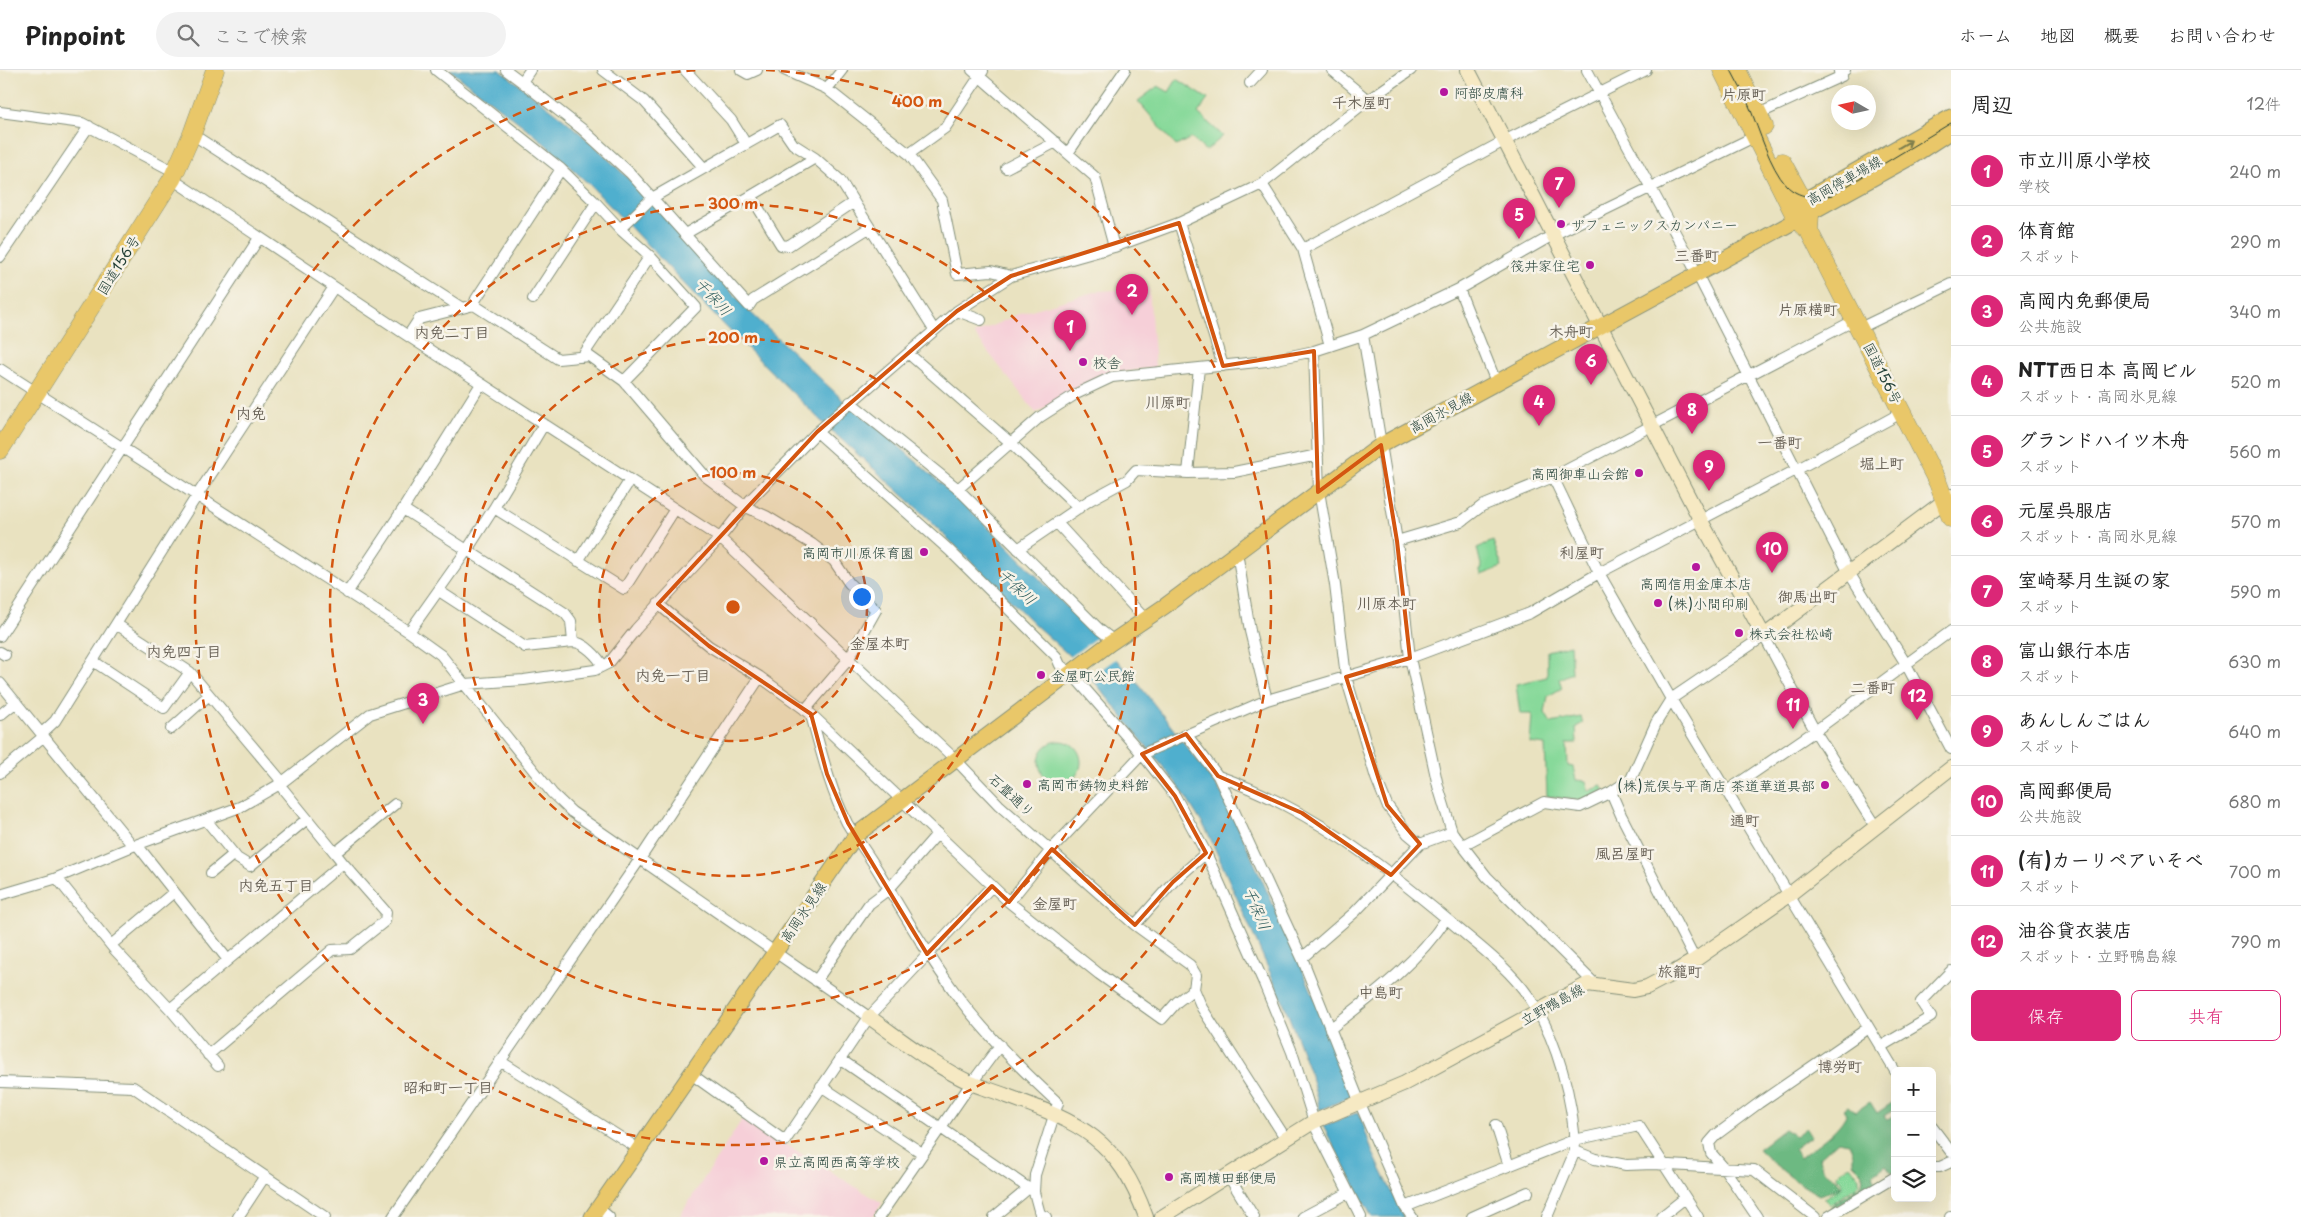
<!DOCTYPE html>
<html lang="ja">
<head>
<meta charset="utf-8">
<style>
	:root { --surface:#fff; --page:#f2f2f2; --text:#222; --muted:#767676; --line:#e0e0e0; --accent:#db2777 }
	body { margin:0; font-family:"Playpen Sans","Klee One",sans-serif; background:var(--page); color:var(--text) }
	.controls { position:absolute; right:15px; bottom:15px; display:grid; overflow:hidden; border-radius:8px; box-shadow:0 5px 20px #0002 }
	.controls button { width:45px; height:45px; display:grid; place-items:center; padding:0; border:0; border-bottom:1px solid var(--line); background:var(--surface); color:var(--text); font:25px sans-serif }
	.compass { position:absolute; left:1831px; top:15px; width:45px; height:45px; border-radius:50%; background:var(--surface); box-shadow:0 5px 20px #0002; rotate:279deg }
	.you { position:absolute; left:861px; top:526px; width:18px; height:18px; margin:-12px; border:4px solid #fff; border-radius:50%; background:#1a73e8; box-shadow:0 0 0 8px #1a73e833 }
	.badge { display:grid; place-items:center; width:32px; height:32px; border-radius:50%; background:var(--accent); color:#fff; font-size:16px; font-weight:700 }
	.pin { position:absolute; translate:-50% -41px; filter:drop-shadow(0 1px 2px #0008) }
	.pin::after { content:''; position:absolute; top:26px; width:18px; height:15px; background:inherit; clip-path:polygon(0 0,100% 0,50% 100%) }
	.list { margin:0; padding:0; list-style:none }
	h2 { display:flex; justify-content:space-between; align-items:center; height:65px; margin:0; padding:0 20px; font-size:21px }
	h2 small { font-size:16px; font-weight:400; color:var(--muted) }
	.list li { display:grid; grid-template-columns:32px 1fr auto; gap:15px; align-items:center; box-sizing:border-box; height:70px; padding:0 20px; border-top:1px solid var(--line) }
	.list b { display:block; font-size:19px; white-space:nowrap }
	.list p { margin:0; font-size:16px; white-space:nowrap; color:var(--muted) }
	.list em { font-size:16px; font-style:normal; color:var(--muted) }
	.actions { display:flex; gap:10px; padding:15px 20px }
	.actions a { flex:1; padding:11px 0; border:1px solid var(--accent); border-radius:8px; text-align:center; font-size:18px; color:var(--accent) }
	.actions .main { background:var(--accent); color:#fff }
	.icon { flex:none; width:28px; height:28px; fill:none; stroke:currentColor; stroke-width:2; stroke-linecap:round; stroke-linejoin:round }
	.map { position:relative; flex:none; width:1951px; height:1147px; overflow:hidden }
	header { display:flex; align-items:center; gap:30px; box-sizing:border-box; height:70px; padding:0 25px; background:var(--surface); border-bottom:1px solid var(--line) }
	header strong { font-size:24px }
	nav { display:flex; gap:28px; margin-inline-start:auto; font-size:18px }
	.search { width:350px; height:45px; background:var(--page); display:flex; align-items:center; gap:12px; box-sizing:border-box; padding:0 18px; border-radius:28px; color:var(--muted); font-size:19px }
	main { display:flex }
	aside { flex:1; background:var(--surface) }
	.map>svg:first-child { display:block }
	.built { fill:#f6cfd8 }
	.green { fill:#87d99a; stroke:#538b67 }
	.forest { fill:#6db982; stroke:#467b5b }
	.water { fill:#4fafce; stroke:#377681 }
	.pier { fill:#e9e2c0 }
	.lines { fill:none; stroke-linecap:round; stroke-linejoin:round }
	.street-casing { stroke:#84907a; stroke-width:12 }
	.secondary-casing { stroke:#84907a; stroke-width:16 }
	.primary-casing { stroke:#84907a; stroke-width:17 }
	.highway-casing { stroke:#84907a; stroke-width:19 }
	.street { stroke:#fff; stroke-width:10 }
	.secondary { stroke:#f6e9c3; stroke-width:14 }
	.primary { stroke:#e9c769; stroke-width:15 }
	.highway { stroke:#e9c769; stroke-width:18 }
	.tram { stroke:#1f3d34; stroke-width:1 }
	.oneway { stroke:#7a7b4c }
	.marked { fill:none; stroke:#d45610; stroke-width:4; stroke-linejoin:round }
	.ring { fill:none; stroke:#d45610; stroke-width:2.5; stroke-dasharray:9 6 }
	.poi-dot { fill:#b5179e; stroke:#f7f3e8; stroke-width:2 }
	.labels { text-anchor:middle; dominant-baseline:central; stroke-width:5; stroke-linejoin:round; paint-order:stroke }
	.poi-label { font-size:14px; fill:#1f3d34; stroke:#f7f3e8; text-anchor:start }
	.street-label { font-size:14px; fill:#1f3d34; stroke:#f7f3e8 }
	.neighbourhood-label { font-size:15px; font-weight:bold; fill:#665f54; stroke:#f7f3e8 }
	.water-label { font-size:15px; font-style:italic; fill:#2b5a5a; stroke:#f7f3e8 }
	.centre { fill:#d45610; stroke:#f7f3e8; stroke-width:2.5 }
	.ring-label { font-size:15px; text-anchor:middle; font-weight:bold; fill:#d45610; stroke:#f7f3e8; stroke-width:5; stroke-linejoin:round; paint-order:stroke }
</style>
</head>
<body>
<header>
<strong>Pinpoint</strong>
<div class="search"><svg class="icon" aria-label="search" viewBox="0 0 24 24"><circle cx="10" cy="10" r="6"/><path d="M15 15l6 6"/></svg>ここで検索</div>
<nav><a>ホーム</a><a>地図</a><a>概要</a><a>お問い合わせ</a></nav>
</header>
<main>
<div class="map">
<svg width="1951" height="1147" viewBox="0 0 1951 1147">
	<rect width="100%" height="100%" fill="#f7f3e8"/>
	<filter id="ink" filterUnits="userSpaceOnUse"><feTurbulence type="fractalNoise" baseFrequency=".02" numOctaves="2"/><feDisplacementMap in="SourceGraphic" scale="10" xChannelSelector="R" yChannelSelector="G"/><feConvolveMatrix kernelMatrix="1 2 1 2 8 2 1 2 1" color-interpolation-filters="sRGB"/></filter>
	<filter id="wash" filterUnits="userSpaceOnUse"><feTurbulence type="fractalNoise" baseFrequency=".0096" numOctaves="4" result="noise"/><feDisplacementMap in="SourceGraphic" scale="20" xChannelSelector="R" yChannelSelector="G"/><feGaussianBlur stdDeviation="1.12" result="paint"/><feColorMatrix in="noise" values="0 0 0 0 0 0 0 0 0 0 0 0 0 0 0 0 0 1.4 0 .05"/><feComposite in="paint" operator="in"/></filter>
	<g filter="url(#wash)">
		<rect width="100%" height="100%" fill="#e9e2c0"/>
		<path class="built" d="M1149,218L1155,297L1110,304L1071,321L1036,343L974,264L1021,243L1098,221Z
			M743,1048L882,1133L873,1147H679Z"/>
		<path class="green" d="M1177,9L1208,29L1198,43L1223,66L1206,81L1191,68L1176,76L1138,31L1158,16L1169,22Z
			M1493,471L1502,497L1481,505L1480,500L1482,499L1477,478Z
			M1570,575L1572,603L1559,609L1562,618L1548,626L1545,643L1551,653L1581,647L1583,653L1576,657L1577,673H1567L1568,696L1573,697L1576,710L1586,711L1589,721L1602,716L1605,720L1581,731L1547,726L1545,675L1530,673L1532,644H1520L1516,614L1547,607V581Z
			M1039 692a21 21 0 1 1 42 0a21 21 0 1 1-42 0Z
			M1850,1095L1859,1107V1114L1830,1135L1824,1128L1843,1116L1837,1104Z"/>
		<path class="forest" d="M1895,1031V1039L1884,1046L1887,1050L1895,1045V1083L1893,1085L1895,1089V1103L1893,1104L1886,1095L1873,1105L1876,1114L1831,1140L1832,1136L1862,1114L1863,1103L1853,1093V1084L1849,1073L1838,1071L1819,1088L1823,1100L1837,1109L1841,1117L1819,1125C1795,1112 1777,1097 1758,1079L1784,1059L1795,1066L1806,1058L1811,1066L1794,1079L1800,1088C1816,1074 1836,1064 1846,1045L1844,1039L1848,1036L1855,1042L1870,1032L1877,1043Z"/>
		<path class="water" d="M450,0H500L564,49L597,78L643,123L749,241L844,331L883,362L958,429L1003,471L1096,567L1140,616L1215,713L1228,734L1322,944L1352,1026L1320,1040L1310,1003L1285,936L1208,763L1180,718L1098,616L1072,588L1034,554L918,439L820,350L713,244L590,115L534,64Z
			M1359,1042L1372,1081L1404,1147H1372L1323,1056Z"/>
		<path class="pier" d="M1098,566L1117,588L1088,609L1069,588Z"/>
	</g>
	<g filter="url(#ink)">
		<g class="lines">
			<g class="street-casing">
				<path id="street" d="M436,0L561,99
					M506,0L522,12
					M530,0L522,12L582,59L630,103L749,236L753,230L869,158
					M603,0L644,31L704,98
					M685,0L731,50L746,74
					M741,0L748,4L757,0
					M784,0L827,19L909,84L942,130L957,204L991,201L1011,206
					M972,0L1095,107L1114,177
					M1332,0L1368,30
					M1587,0L1691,192L1848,501L1906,594L1951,679
					M1250,13L1262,0
					M827,19L842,0
					M0,42L82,53L173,101L172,109L408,266L720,468L955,689L999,735L1135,855L1190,895L1196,905L1194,919L1202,938L1286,1069
					M1758,44L1842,6L1839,2L1845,0
					M192,64L462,238
					M1068,83L1125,0
					M909,84L945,58L983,1
					M815,88L751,126L781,175L788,176L854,132
					M1006,98L1056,72
					M1262,114L1303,179L1330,276
					M1179,153L1223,296
					M620,159L652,128L780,55L793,74L815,88L840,110L934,260
					M685,164L751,126
					M1303,179L1504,71L1646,0
					M0,187L89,56
					M1459,219L1496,312
					M533,229L596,133L622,161L650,186
					M474,235L476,229L561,99L596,133
					M957,241L981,250
					M1860,258L1951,214
					M1363,265L1397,471L1410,588L1438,716L1452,762L1487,807L1595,914
					M408,266L419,249L474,235L558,289L589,286L624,311L705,406L746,437L766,446L812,474L834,491L849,513L876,540L848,590L805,640
					M1314,281L1319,421L1335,515L1346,607L1376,708L1387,735L1408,764L1420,774
					M909,284L1012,374L1079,438
					M582,287L650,186L696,237L624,311
					M0,299L409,562L441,585L552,723L572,742L869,947
					M850,332L958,419L1100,560L1114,571
					M544,354L494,438L624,519L675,439
					M817,362L949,480L1056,586L1060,595L1072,604L1142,684L1175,726L1206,783L1263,911L1292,982L1316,1058L1361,1147
					M1188,403L1199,298
					M1553,407L1599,503L1671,629L1895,1001
					M958,419L1040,347L1076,324L1112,307L1267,291L1314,281L1363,265L1459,219L1553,165L1758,65
					M494,438L467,480L565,543L571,551L573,572C584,572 598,587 603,596
					M403,439L467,480L409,562
					M1057,453L1145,549
					M1397,471L1461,452L1482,436L1553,407L1855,250
					M1018,479L1090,430L1127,410L1136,400L1188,403L1234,402L1318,385
					M1237,482L1250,561L1267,630
					M578,491L630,410
					M439,521L525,577L573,572
					M347,523L403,439L481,314
					M658,534L709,576L760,607L811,644L1009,832L1099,904L1162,949L1177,932L1194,919
					M116,554L190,602L279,708L280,714L283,719L335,783
					M0,566L259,168
					M0,582L5,585
					M93,591L164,638L190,602
					M0,613L133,776
					M0,645L16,632
					M811,645C821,681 830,719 847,753C857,770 870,787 880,804C905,846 930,889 959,928C988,967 1023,1001 1058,1033L1035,1105L1034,1122
					M171,659L209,625
					M42,663L55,651L196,427L334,217
					M1186,664L1218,706L1302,888L1362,1038L1405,1137L1412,1147
					M0,703L44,666
					M1218,706C1309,738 1380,793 1453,854C1480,877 1509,898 1529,927C1557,968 1574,1031 1575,1081L1595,1089L1626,1095L1653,1094L1754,1100L1815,1147
					M1727,721L1815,661L1951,561
					M1611,722L1621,745L1695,890
					M206,750L237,788L250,796L307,749
					M1463,775L1544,732L1580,737L1611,722L1631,709L1656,653L1671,629L1764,566L1815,661L1875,756
					M138,776L228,890
					M211,803L234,784
					M57,808L114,879L170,939L218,996
					M0,825L54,809L133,776L240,737L280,714L370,644L465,614L524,610L595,600L609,593L636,559L720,468L750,430L817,362L957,241L1011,206L1114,177L1179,153L1262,114L1368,30L1411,0
					M1009,832L1052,779L1142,684L1267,630L1410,588L1530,543L1599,503L1796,400L1903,342
					M1135,855L1173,812L1206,783
					M111,875L174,822
					M1302,888L1355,842L1420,774L1452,762
					M816,911L869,834L889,819L938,763
					M170,939L343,793L335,783L395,734
					M1330,959C1372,926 1417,893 1446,849
					M1880,977L1931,947L1921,932L1951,901
					M208,985L332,880L350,879L385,851L386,842L343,793
					M840,989L1034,1122L1040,1144L1046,1147
					M500,991L639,1079
					M691,1004L785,1071L869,947L992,816
					M0,1012L133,1017L325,1147
					M821,1016L922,1083
					M1496,1055L1509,1096
					M1932,1057L1951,1082
					M1932,1097H1940L1951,1092
					M1228,1105L1254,1147
					M1405,1137L1574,1070L1639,1056L1698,1147
					M598,1138L609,1147
					M238,1147L265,1106
					M393,1147L640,789L760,607
					M879,1147L968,1018L1000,975
					M994,1147L1029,1118
					M1303,1147L1348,1123
					M1472,1147L1528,1122
					M1547,1147L1575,1081
					M1661,1147L1685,1128
					M1757,1147L1724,1098L1711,1083L1709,1073L1716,1065L1759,1033L1868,958
					M1828,1147L1895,1107
					M1950,1147H1951"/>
			</g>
			<g class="secondary-casing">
				<path id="secondary" d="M1468,0L1700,449L1764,566L1951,426
					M869,947C902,970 934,996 971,1013C983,1018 995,1021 1007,1026C1081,1053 1118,1069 1146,1147
					M1162,1147L1313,1052L1405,1013L1588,914L1633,920L1647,917L1666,907L1695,890L1790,824L1951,698"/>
			</g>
			<g class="primary-casing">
				<path id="primary" d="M1800,142L1803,131L1951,47
					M592,1147L856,765L1109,574L1165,536L1381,375L1797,150L1911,87L1951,61"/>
			</g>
			<g class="highway-casing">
				<path id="highway" d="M1722,0L1797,150L1809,161L1938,413L1951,448
					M1737,0L1764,56
					M1782,92L1810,143L1809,161
					M0,380L172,109L192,64L215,0"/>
			</g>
			<use href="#street" class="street"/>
			<use href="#secondary" class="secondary"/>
			<use href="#primary" class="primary"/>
			<use href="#highway" class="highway"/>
			<path class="tram" d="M1731,0C1737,12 1745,25 1750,38C1759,60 1770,97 1786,115C1798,128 1816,129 1832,125L1951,53"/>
		</g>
		<defs><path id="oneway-shaft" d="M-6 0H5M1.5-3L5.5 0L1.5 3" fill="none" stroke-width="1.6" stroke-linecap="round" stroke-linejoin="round" transform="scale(1.25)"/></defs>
		<use class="oneway" href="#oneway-shaft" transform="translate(1905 74) rotate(-31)"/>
	</g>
	<path class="marked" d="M1179,153L1223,296L1314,281L1318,422L1381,375L1397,471L1410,588L1346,607L1387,735L1420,774L1391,805L1302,743L1218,706L1186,664L1142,684L1175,726L1206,783L1173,812L1135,855L1052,779L1009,832L992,816L927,884L848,753L827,704L811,644L709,576L658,534L817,362L957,241L1011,206Z"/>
	<circle cx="733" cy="537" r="134" fill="#d45610" fill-opacity=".12"/>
	<g class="ring">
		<circle cx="733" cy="537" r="134"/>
		<circle cx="733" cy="537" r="269"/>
		<circle cx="733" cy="537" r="403"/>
		<path d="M766 0A538 538 0 1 1 700 0"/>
	</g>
	<g class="poi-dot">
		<circle cx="1444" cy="22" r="5"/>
		<circle cx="1561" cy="154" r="5"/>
		<circle cx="1590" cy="195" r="5"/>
		<circle cx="1083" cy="292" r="5"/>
		<circle cx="1639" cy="403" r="5"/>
		<circle cx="924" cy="482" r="5"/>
		<circle cx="1696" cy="497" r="5"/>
		<circle cx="1658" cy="533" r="5"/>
		<circle cx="1739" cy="563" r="5"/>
		<circle cx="1041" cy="605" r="5"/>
		<circle cx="1027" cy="714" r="5"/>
		<circle cx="1825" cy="715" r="5"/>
		<circle cx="764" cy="1091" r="5"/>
		<circle cx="1169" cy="1107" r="5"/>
	</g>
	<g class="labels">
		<g class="poi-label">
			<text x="1454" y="22">阿部皮膚科</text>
			<text x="1571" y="154">ザフェニックスカンパニー</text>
			<text x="1580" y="195" text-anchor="end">筏井家住宅</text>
			<text x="1093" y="292">校舎</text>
			<text x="1629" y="403" text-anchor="end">高岡御車山会館</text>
			<text x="914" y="482" text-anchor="end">高岡市川原保育園</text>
			<text x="1696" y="513" text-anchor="middle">高岡信用金庫本店</text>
			<text x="1668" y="533">(株)小間印刷</text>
			<text x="1749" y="563">株式会社松崎</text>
			<text x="1051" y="605">金屋町公民館</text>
			<text x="1037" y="714">高岡市鋳物史料館</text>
			<text x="1815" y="715" text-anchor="end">(株)荒俣与平商店 茶道華道具部</text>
			<text x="774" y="1091">県立高岡西高等学校</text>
			<text x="1179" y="1107">高岡横田郵便局</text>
		</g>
		<g class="street-label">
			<text transform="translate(1844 110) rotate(-30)">高岡停車場線</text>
			<text transform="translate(118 195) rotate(-58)">国道156号</text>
			<text transform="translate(1883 303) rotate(63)">国道156号</text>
			<text transform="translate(1441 342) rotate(-29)">高岡氷見線</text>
			<text transform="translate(1012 725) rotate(43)">石畳通り</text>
			<text transform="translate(803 842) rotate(-56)">高岡氷見線</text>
			<text transform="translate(1552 934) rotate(-29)">立野鴨島線</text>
		</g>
		<g class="neighbourhood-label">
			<text x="1744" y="23">片原町</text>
			<text x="1362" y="31">千木屋町</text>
			<text x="1697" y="184">三番町</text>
			<text x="1808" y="238">片原横町</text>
			<text x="1571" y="260">木舟町</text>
			<text x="452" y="261">内免二丁目</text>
			<text x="1168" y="331">川原町</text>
			<text x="251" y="342">内免</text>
			<text x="1780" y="371">一番町</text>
			<text x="1882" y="392">堀上町</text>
			<text x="1582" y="481">利屋町</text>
			<text x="1808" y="525">御馬出町</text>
			<text x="1387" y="532">川原本町</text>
			<text x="880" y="572">金屋本町</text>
			<text x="184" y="580">内免四丁目</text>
			<text x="673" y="604">内免一丁目</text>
			<text x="1873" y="616">二番町</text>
			<text x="1745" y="749">通町</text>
			<text x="1625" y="782">風呂屋町</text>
			<text x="276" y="814">内免五丁目</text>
			<text x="1055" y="832">金屋町</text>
			<text x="1680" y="900">旅籠町</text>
			<text x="1381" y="921">中島町</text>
			<text x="1840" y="995">博労町</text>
			<text x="448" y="1016">昭和町一丁目</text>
		</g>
		<g class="water-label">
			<text transform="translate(714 226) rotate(47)">千保川</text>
			<text transform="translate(1018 516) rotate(43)">千保川</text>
			<text transform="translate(1258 838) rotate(67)">千保川</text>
		</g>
	</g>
	<circle cx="733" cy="537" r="8" class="centre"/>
	<g class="ring-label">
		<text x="917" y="37">400 m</text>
		<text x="733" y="139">300 m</text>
		<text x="733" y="273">200 m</text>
		<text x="733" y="408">100 m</text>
	</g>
</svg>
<div class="controls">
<button>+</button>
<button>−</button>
<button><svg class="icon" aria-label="layers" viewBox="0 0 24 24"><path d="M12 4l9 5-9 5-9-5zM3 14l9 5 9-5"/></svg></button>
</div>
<svg class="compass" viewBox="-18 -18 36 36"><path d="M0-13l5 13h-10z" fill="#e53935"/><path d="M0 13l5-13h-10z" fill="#767676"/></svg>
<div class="you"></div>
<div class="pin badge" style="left:1070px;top:281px">1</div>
<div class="pin badge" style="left:1132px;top:245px">2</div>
<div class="pin badge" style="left:423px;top:654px">3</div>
<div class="pin badge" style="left:1539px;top:356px">4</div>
<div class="pin badge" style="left:1519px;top:169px">5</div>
<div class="pin badge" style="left:1591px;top:315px">6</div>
<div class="pin badge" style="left:1559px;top:138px">7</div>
<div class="pin badge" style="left:1692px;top:364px">8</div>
<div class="pin badge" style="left:1709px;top:421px">9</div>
<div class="pin badge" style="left:1772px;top:503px">10</div>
<div class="pin badge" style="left:1793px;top:659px">11</div>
<div class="pin badge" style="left:1917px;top:650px">12</div>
</div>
<aside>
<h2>周辺<small>12件</small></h2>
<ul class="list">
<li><span class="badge">1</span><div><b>市立川原小学校</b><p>学校</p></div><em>240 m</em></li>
<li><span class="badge">2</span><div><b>体育館</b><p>スポット</p></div><em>290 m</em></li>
<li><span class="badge">3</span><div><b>高岡内免郵便局</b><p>公共施設</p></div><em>340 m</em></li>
<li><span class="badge">4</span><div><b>NTT西日本 高岡ビル</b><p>スポット · 高岡氷見線</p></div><em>520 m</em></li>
<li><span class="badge">5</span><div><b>グランドハイツ木舟</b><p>スポット</p></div><em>560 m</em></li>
<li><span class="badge">6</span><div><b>元屋呉服店</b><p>スポット · 高岡氷見線</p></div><em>570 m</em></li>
<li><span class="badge">7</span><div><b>室崎琴月生誕の家</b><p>スポット</p></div><em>590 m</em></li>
<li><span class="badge">8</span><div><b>富山銀行本店</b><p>スポット</p></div><em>630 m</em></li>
<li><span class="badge">9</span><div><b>あんしんごはん</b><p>スポット</p></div><em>640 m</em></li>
<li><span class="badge">10</span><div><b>高岡郵便局</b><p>公共施設</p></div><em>680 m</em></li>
<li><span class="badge">11</span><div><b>(有)カーリペアいそべ</b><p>スポット</p></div><em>700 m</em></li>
<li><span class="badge">12</span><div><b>油谷貸衣装店</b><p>スポット · 立野鴨島線</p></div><em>790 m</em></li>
</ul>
<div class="actions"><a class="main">保存</a><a>共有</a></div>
</aside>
</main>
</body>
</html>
